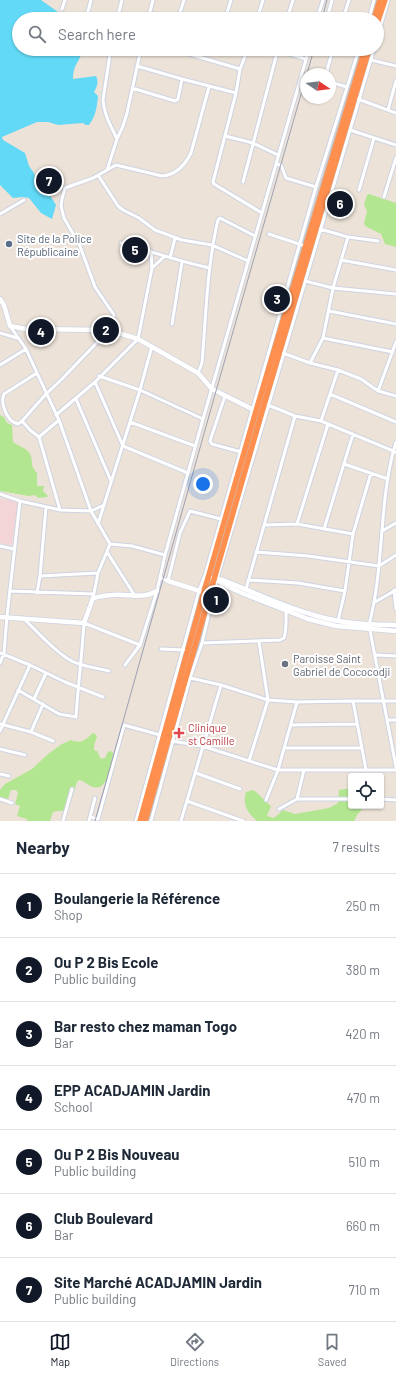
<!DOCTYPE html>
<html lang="en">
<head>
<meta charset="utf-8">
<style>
	:root { --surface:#fff; --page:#f6f6f7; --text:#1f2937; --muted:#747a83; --line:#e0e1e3; --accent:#111827 }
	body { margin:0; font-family:Barlow,sans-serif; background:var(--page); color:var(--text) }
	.controls { position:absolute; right:12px; bottom:12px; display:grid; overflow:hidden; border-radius:4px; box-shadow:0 1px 3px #0004 }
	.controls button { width:36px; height:36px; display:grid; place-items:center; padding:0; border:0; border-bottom:1px solid var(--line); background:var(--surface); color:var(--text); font:20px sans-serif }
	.compass { position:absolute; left:300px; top:68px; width:36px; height:36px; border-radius:50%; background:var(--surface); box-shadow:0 1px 3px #0004; rotate:103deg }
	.you { position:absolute; left:203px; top:484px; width:14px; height:14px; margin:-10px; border:3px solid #fff; border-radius:50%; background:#1a73e8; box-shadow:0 0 0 6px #1a73e833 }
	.badge { display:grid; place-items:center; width:26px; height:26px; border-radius:50%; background:var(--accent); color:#fff; font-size:13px; font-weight:700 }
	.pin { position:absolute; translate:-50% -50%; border:2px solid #fff; box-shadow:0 1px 4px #0006 }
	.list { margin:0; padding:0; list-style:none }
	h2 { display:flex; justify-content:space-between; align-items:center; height:52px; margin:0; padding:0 16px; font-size:17px }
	h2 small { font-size:13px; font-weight:400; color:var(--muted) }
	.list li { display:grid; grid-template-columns:26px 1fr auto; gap:12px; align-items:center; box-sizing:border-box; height:64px; padding:0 16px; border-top:1px solid var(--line) }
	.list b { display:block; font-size:15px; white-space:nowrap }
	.list p { margin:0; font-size:13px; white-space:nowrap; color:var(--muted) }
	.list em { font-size:13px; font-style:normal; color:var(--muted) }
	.icon { flex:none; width:22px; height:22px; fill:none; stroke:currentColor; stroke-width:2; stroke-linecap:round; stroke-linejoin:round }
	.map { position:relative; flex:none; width:396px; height:821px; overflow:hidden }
	.search { position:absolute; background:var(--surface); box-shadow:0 1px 3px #0004; left:12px; right:12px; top:12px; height:44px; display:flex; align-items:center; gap:10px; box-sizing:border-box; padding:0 14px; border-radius:22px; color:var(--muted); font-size:15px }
	.sheet { height:500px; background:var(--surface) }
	nav { display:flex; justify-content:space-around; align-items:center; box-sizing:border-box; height:56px; border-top:1px solid var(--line); background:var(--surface); font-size:11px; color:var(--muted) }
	nav a { display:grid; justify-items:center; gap:2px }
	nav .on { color:var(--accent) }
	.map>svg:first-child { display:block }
	.medical { fill:#f3d4d7 }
	.green { fill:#b3e690 }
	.water { fill:#62d9f6 }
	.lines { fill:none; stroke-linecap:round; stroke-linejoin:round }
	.street-casing { stroke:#cdd3e2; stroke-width:5 }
	.secondary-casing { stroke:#cdd3e2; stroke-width:6 }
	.highway-casing { stroke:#c3c3c3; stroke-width:8 }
	.street { stroke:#fff; stroke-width:3 }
	.secondary { stroke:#fff; stroke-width:4.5 }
	.highway { stroke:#ff8f4f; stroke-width:5.5 }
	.rail { stroke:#9ba0b4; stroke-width:1 }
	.service-dot { fill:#5c6f8a; stroke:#fff; stroke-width:1.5 }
	.worship-dot { fill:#6b7280; stroke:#fff; stroke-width:1.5 }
	.health-dot { fill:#e0444e; stroke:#fff; stroke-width:1.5 }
	.labels { text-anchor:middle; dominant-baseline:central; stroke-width:4; stroke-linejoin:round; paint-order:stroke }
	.service-label { font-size:11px; fill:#4e5e75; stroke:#fff; text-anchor:start }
	.worship-label { font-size:11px; fill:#5b616d; stroke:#fff; text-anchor:start }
	.health-label { font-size:11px; fill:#be3a42; stroke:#fff; text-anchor:start }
</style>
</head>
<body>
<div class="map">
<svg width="396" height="821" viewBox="0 0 396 821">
	<rect width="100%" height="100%" fill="#ece2d8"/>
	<path class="medical" d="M0,499L17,501L18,503L12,544L10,545L0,543Z"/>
	<path class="green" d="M369,194L396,203V247L385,244L381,234L365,226L364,223L367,211L364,205L367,195Z
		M0,415L4,417L7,423L12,425L13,442C18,446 27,448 30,454C34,463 29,464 37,473V486H44L43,491L48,496L47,497L38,498L35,495L29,496L0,491Z
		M93,733L95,734L97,736L94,746V750L97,751L101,759L105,758L108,752L111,751L114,754C111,764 108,792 93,787C87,785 85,781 79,780L77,782L68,810C63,812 58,810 53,812L50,821H27V819L17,816L20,806L15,804L18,793L16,790H11L8,799L0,797V790L5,784L32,769L48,754L62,744L71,740C82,744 85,740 93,733Z
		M351,788V806H365L357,815L354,821H257C248,813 242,805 246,792L253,790C260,794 264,801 271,806L267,816L274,818L283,810L295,814L329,808L338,803L339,790Z"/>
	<path class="water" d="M0,0H41L68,19H19V49H83C80,62 73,64 73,79L96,76C99,82 97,87 94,92L98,96C97,106 96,116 89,125H86L83,123L58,125L48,122H37L2,137L3,140L25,153L29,166L34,173L36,180L41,181L56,205L52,219L41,213L29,198L23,197L13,198L0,185Z"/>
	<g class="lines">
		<g class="street-casing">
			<path id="street" d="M62,9L65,0
				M149,13L169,19
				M86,19L91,0
				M117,19L122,0
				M148,19L153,0
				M178,19L184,0
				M225,19L231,0
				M257,19L263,0
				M287,19L293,0
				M317,19L323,0
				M327,19L332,0
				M343,19L349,0
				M369,19L374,0
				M377,38L388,0
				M109,49L110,54L103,100C104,115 111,126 117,139
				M172,49L240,69
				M248,49L240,69L236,93L213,182L214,184L262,213
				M273,49L306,59
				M371,60L396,66
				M137,66L182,79L236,93
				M326,74L333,49
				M330,82L347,87
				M132,88L175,101L178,99L182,79
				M358,99L396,113
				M388,110L396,81
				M350,130L396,145
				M225,136L253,143L278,155
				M276,164L281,165L286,178L316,187
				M107,170L117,139L123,126L127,113L141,49
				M98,175L118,206L123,210L139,218L155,230L182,240L212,245L248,261
				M243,182L278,49
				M359,190L374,138
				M384,197L396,158
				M0,214L24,200
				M320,229L348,237L378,241
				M269,234L302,245
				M121,243C151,251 180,262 210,268
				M170,258L175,238
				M341,260L396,270
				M152,268L165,256
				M305,281L333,288L396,294
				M329,311L396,324
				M172,324L182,262
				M10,326L26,349L37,373L59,420L91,511L110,544L98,573L93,598
				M0,333L17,338
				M323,338L393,352
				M283,353L310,363L338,370L361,379L378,391L396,396
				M310,363L323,338L333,288L348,237
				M0,365L26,349
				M37,373L4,394C0,403 7,422 18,424L22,421L46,394L62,379L109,330L114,315L95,287L80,246L64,218L61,206L62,199L65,188L93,178L116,165L162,176C176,175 185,165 191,153L209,87
				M198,373L202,363C206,315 207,266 218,220L220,218L255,236
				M99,376L140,390L203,419
				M95,382L123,446L188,473
				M378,391L396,342
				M330,394L396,422
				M225,396L210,441L212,444L241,452
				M76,399L111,481
				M268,405L295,416L321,421L396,452
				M56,415L95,382L138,339L152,268L151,251
				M22,421L30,430L39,437L60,510
				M321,421L338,370
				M130,422L195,446
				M39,437L59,420
				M396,442C378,501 385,565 369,625L396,767
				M344,464L388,479
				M0,494L20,501L60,510L91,511L104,505
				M98,524L140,390L152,346
				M297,524L328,424
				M264,525L297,524L353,534
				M324,529L353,434
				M382,531L396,523
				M110,544L132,546L165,555
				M0,546L14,549
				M107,552L135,596
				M256,552L308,556L379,566L396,555
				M40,576L98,573
				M160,578L168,581L180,533L190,511L221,519
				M248,580L298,583L345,591
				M246,589L295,416
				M394,590L396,609
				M10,591L93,594
				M37,593L40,576L46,507
				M375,602L396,590
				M24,619C38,632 54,651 70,660C79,666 97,668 109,671
				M338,621L345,591L353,534L371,473
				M202,643L280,640L284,638C287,628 286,620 286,610
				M161,649L184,650
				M0,653L30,665L65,682L103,697
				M376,655L396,656
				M0,663L4,653L7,616L20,501
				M125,665L140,645L157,591L165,555L203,419L309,49
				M190,678L221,685L268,700L297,702L353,701L366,770
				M18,690L59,714L76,717C78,686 82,655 84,623L140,645
				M34,699L46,673
				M353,701H396
				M387,720H396
				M0,724L31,732L53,741
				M291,725L357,724
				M0,731L30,665
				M31,732L43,704
				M172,741L202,746L278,770H396
				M284,748H361
				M0,749L25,755
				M249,761L268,700L259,642
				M196,773L240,789
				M0,774L9,776
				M0,799L12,803
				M297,799L304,770
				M381,799L396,800
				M266,800L278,770L297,702
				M187,801L243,821
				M279,809L297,799H351
				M90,817L98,819L124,725L160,735
				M63,821L72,789
				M89,821L95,798
				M136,821L199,591L206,572L316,187L359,49
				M151,821L190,678L202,643L217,579L374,49
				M181,821L221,685"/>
		</g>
		<g class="secondary-casing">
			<path id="secondary" d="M0,299L4,305L10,326L26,329L109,330L138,339L198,373L212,389L256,411
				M212,578L223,580C260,595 298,613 338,621C357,624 377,625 396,625
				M217,579L222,584L244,594L308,619L336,626L396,631
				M168,581L206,593
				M0,617L84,623L93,598C99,597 106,595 112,595C128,593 142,600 157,591"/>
		</g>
		<g class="highway-casing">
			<path id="highway" d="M374,19L380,0
				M377,24L385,0
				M140,821L204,592L256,411L365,49
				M145,821L263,408L369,49"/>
		</g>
		<use href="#street" class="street"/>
		<use href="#secondary" class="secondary"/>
		<use href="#highway" class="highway"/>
		<path class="rail" d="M322,19L327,0
			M307,74L314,49
			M95,821L216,391L306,77"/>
	</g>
	<circle class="service-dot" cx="9" cy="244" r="4"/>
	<circle class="worship-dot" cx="285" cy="664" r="4"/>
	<path class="health-dot" d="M177 727h4v4h4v4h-4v4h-4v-4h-4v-4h4z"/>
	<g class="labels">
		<g class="service-label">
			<text x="17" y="238">Site de la Police<tspan x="17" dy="13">Républicaine</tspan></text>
		</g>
		<g class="worship-label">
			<text x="293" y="658">Paroisse Saint<tspan x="293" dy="13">Gabriel de Cococodji</tspan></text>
		</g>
		<g class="health-label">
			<text x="188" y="727">Clinique<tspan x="188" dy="13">st Camille</tspan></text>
		</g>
	</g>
</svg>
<div class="controls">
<button><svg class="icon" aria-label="locate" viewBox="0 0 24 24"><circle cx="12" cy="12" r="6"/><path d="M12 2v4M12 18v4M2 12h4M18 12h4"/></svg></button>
</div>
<svg class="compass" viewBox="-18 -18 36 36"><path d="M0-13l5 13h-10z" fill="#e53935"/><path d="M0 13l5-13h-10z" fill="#747a83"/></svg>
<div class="you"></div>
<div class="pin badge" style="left:216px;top:600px">1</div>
<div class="pin badge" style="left:106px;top:330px">2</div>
<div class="pin badge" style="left:277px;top:299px">3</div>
<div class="pin badge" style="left:41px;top:332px">4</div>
<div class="pin badge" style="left:135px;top:250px">5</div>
<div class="pin badge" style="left:340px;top:204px">6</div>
<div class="pin badge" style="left:49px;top:181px">7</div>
<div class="search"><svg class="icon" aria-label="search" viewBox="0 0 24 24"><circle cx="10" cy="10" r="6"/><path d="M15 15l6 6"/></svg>Search here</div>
</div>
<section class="sheet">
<h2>Nearby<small>7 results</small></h2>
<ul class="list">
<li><span class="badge">1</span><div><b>Boulangerie la Référence</b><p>Shop</p></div><em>250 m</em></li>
<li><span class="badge">2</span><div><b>Ou P 2 Bis Ecole</b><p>Public building</p></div><em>380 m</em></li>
<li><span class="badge">3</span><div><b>Bar resto chez maman Togo</b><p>Bar</p></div><em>420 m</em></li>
<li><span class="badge">4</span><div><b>EPP ACADJAMIN Jardin</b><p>School</p></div><em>470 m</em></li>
<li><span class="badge">5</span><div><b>Ou P 2 Bis Nouveau</b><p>Public building</p></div><em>510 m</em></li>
<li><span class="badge">6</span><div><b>Club Boulevard</b><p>Bar</p></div><em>660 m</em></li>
<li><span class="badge">7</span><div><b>Site Marché ACADJAMIN Jardin</b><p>Public building</p></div><em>710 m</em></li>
</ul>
</section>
<nav>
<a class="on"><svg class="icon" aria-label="map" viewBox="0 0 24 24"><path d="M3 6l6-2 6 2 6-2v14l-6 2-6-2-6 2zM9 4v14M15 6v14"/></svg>Map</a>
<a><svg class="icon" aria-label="directions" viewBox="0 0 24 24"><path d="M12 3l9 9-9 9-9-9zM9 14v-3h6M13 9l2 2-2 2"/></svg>Directions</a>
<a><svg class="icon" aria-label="saved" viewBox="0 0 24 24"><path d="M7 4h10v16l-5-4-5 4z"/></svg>Saved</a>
</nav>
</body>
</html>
